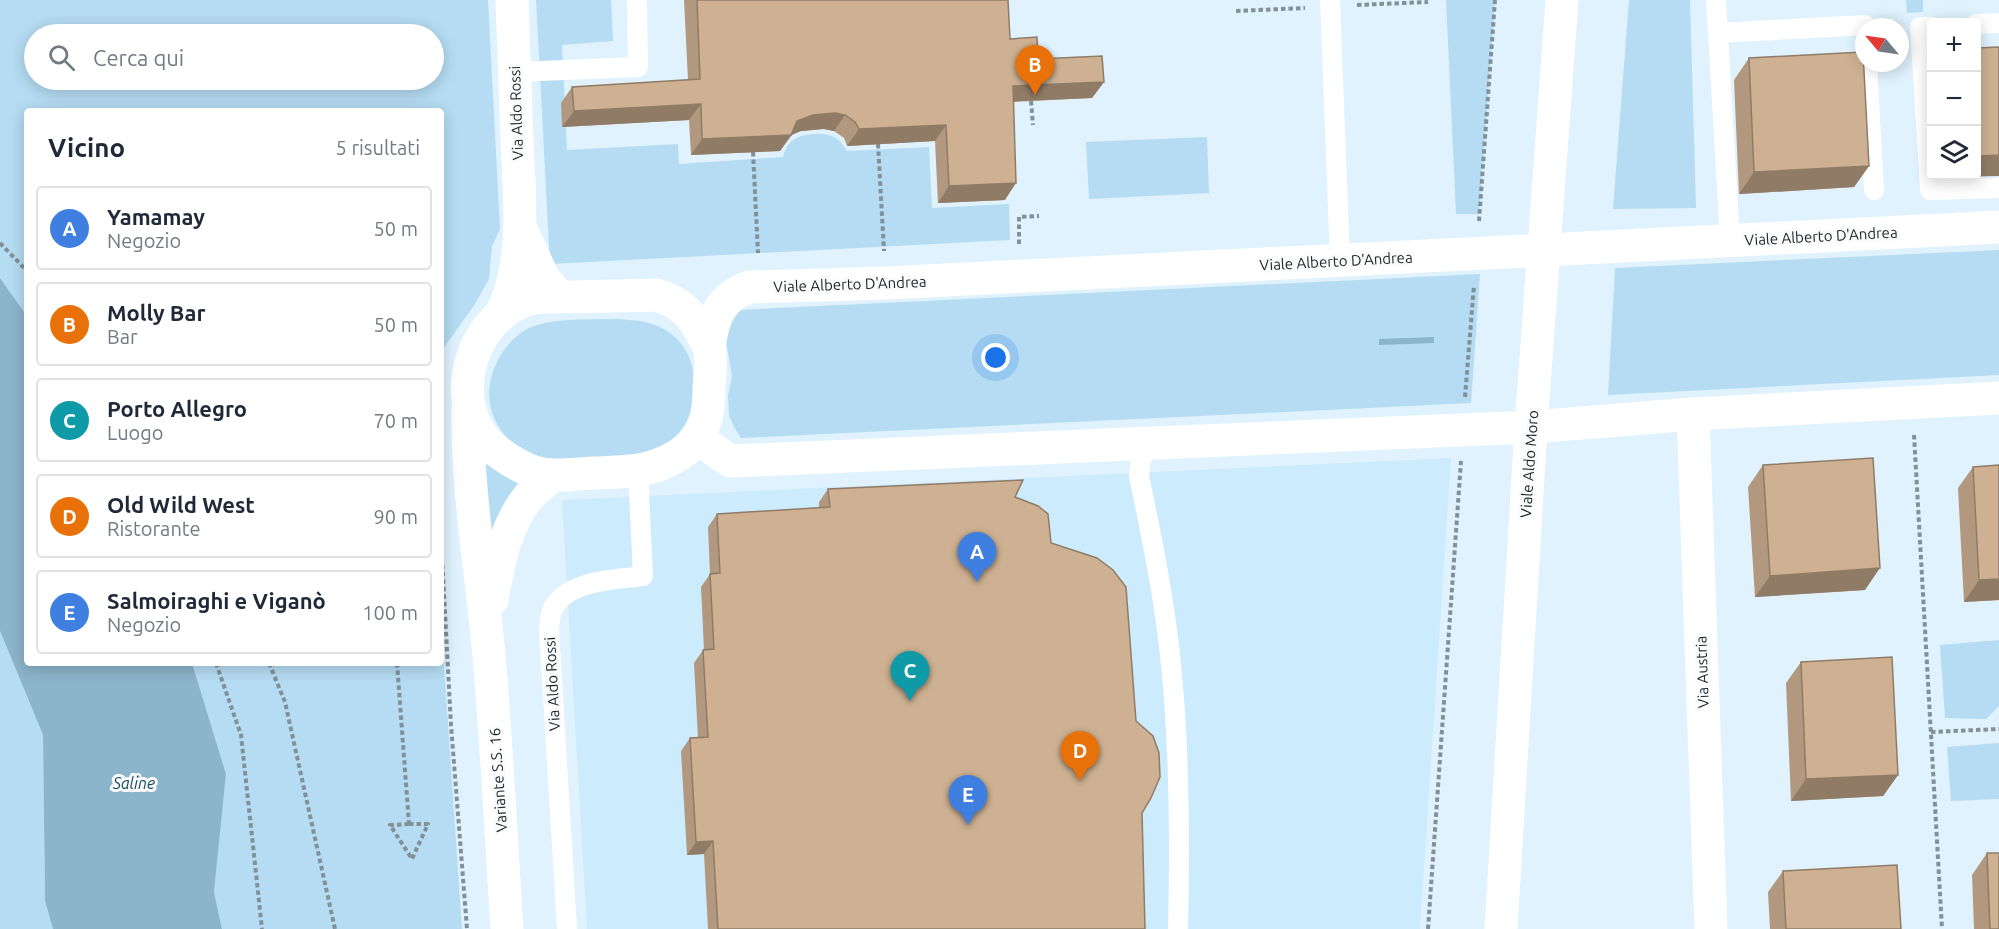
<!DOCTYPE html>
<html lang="it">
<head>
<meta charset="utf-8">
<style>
	:root { --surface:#fff; --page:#f2f2f3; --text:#1f2937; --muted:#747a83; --line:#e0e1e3; --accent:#9b651e }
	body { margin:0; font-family:Ubuntu,sans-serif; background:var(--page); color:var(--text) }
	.controls { position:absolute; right:18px; top:18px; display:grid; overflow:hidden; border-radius:6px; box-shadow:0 3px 15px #0003 }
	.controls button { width:54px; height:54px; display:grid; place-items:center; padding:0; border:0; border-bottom:2px solid var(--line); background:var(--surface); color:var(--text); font:30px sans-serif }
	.compass { position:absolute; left:1855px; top:18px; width:54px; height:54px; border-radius:50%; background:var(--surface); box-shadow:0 3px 15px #0003; rotate:299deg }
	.you { position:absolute; left:996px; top:358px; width:21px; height:21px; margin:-15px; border:4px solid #fff; border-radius:50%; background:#1a73e8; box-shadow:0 0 0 9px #1a73e833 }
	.badge { display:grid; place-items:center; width:39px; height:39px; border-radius:50%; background:var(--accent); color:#fff; font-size:20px; font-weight:700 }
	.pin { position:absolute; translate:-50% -50px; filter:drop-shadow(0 2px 3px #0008) }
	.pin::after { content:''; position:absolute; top:32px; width:21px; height:18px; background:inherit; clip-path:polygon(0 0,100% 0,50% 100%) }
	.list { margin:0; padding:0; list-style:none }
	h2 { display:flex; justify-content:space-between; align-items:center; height:78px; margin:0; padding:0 24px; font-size:26px }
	h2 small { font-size:20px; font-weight:400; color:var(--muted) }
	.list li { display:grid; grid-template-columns:39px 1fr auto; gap:18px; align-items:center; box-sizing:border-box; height:84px; margin:0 12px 12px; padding:0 12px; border:2px solid var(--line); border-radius:6px }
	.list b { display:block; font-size:22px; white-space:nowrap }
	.list p { margin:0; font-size:20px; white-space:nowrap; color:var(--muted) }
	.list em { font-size:20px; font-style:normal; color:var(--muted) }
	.icon { flex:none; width:33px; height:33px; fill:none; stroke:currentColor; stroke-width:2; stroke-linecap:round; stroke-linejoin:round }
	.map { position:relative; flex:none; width:1999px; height:929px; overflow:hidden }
	.search { position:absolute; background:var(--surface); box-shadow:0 3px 15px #0003; left:24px; top:24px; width:420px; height:66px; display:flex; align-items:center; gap:15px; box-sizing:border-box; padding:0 21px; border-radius:33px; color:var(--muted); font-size:22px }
	.panel { position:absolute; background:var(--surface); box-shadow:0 3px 15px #0003; left:24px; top:108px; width:420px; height:558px; border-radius:6px }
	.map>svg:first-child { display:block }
	.built { fill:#ccecfe }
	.green { fill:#b5dcf2; fill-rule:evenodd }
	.water { fill:#8cb4ca }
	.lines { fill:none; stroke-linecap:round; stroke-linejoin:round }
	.path { stroke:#829098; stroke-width:4; stroke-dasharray:4.5 3; stroke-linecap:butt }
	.service { stroke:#fff; stroke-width:20 }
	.minor { stroke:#fff; stroke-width:33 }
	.tertiary { stroke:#fff; stroke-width:33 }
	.wall { fill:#b1987e }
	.shaded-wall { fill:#907c66 }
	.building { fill:#ceb192; stroke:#907c66; stroke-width:1.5 }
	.labels { text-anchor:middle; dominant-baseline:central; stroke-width:6; stroke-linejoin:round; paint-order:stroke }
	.street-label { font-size:15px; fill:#1c2429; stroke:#fbfbfb }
	.water-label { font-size:16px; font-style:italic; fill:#174962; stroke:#fbfbfb }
</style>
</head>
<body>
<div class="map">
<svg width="1999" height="929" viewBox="0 0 1999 929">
	<rect width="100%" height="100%" fill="#dff2fd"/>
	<path class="built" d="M1451,458L1420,929H587L562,500Z"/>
	<path class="green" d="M0,0H488L500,229L492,246L489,279L475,304L443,349L441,354V111H27V316L0,278ZM34,34H434V80H34Z
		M536,0H611L613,41L562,45L567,150L678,144L679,164L783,157C784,153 786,147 789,144C797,133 822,131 834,137C840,140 843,145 847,151L929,147L932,208L1009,204L1010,240L550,264Z
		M1446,0H1495L1479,214H1456Z
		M1629,0H1690L1696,208L1613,209Z
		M1906,0H1923V12L1907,13Z
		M1207,137L1209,193L1089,199L1086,142Z
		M1999,250V375L1608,395L1615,268Z
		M1480,274L1471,403L741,438L734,427L729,415L728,396L732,376L725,335L738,310Z
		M617,319C626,320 636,320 645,322C677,329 696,355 694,388C693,436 661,454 617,461C602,464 583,460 567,460C558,459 534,461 527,456C492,431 478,397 499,358C506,346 515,336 527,329C551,317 591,320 617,319Z
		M482,462L524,482L491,556Z
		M441,620L462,929H222L214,892L226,774L192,663H441Z
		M0,631L43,735L45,901L53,929H0Z
		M1999,640V706L1986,719L1945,718L1940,645Z
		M1999,743V799L1951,801L1947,747Z"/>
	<path class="water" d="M0,278L27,316V663H192L226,774L214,892L222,929H53L45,901L43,735L0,631Z
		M1434,337V343L1379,345V339Z"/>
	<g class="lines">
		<path class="path" d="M1357,5L1428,2
			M1236,11L1305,8
			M1031,101L1033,125
			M878,144L884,251
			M753,152L758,253
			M1479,221L1495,0
			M0,243L27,271
			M1019,244V217L1039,216
			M1465,397L1474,285
			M1914,435L1942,929
			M442,557L451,725L467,929
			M216,663L241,735L262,929
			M269,663L285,702L335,929
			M397,663L409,824
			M1931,732L1999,729
			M409,824H428L412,859L390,825Z
			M1428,929L1461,461"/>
		<path class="service" d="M1330,0L1340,261
			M1716,0L1718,33
			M1976,24L1999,23
			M1932,27H1920L1930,190L1999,188
			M1867,63L1874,190
			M515,72L638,67L637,0
			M1730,241L1718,33L1865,25V27
			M1151,445L1141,459L1139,476C1152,539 1165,601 1171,665C1180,752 1180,841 1178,929
			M567,929L549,629C550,623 550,615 552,610C568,579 614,580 643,576L638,471"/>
		<path class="minor" d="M520,227L543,277L559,297
			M1544,250L1999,227
			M500,316C528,265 519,194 517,139C515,92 514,46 512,0
			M1693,414L1711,929
			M1531,427L1693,414L1999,398"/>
		<path class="tertiary" d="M656,295C679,301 692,314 702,334C704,338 707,342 709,347C712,358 710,375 709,387C709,410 707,433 687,449C658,472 629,472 593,473C571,474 547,479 526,469C510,461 490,449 480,433C452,390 473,322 521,302C537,295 557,297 574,297C602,296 629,296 656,295Z
			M709,347C713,319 719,297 750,287L886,283L1544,250
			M468,411C467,493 482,574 489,656C497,747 501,838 507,929
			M697,438L730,461L1531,427
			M492,600C499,562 505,524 531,494C538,487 546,481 553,475
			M1501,929L1531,427L1562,0"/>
	</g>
	<path class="wall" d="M684,0H1008L1010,39L1038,59L1104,82L1092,98L1013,102L1005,200L938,203L935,141L847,146L844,138L834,131L824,129L801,131L792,135L780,151L691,155L689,120L562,127L561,103L572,87L688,80Z
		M1749,58L1869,166L1854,187L1739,194L1734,80Z
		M1763,465L1865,590L1755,597L1748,487Z
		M1999,465V600L1964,602L1958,488L1973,467Z
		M828,489L1015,497L1051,543L1142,813L1145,929H708L704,854L687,855L681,751L690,738H698L694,663L703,650H704L701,587L710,574L708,527L717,514L819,508V502Z
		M1801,662L1898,775L1883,796L1791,801L1786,683Z
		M1987,853L1999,929H1974L1972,875Z
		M1783,871L1901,929H1770L1768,892Z"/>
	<path class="shaded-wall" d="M1104,82L1092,98L1001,102L1013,86Z
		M701,104L689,120L562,127L574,111Z
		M835,113L845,115L834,131L824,129L801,131L791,135L780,151L691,155L702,139L797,121L813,115Z
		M946,125L935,141L847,146L859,129Z
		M1999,155V176L1951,177L1952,176H1977V156Z
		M1869,166L1854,187L1739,194L1754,172Z
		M1016,183L1005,200L938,203L949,186Z
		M1880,568L1865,590L1755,597L1770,576Z
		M1999,579V600L1964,602L1979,580Z
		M1898,775L1883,796L1791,801L1806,779Z
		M713,841L704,854L687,855L696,842Z"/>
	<path class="building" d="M697,0H1008L1010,39L1037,37L1038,59L1102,56L1104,82L1013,86L1016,183L949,186L946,125L859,129L855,122L845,115L835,113L813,115L797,121L791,135L702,139L701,104L574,111L572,87L700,79Z
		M1999,47V155L1977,156V48Z
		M1863,52L1869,166L1754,172L1749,58Z
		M1873,458L1880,568L1770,576L1763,465Z
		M1999,465V579L1979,580L1973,467Z
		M1023,480L1015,497L1038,506L1048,514L1051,543L1097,558L1113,570L1126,587L1136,721L1153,736L1159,753L1160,777L1151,798L1142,813L1145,929H718L713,841L696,842L690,738L708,737L703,650L714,649L710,574L720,573L717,514L830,507L828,489Z
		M1892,657L1898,775L1806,779L1801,662Z
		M1987,853H1999V929H1990Z
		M1897,865L1901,929H1786L1783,871Z"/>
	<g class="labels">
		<g class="street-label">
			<text transform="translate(516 113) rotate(-92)">Via Aldo Rossi</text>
			<text transform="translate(1821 236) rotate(-3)">Viale Alberto D'Andrea</text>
			<text transform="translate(1336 261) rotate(-3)">Viale Alberto D'Andrea</text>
			<text transform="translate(850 284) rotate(-2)">Viale Alberto D'Andrea</text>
			<text transform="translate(1529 464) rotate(-86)">Viale Aldo Moro</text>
			<text transform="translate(1702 672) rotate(-92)">Via Austria</text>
			<text transform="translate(552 684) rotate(-93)">Via Aldo Rossi</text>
			<text transform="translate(498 780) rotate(-94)">Variante S.S. 16</text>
		</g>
		<g class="water-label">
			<text x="134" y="783">Saline</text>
		</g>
	</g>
</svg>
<div class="controls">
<button>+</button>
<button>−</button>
<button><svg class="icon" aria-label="layers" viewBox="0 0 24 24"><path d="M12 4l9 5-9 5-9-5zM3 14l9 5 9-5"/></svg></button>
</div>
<svg class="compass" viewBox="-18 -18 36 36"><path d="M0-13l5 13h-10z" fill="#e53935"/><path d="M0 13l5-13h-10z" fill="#747a83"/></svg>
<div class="you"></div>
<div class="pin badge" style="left:977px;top:582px;background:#3f7fe0">A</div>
<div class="pin badge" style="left:1035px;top:95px;background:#e8710a">B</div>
<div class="pin badge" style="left:910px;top:701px;background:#0f9aa8">C</div>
<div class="pin badge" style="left:1080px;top:781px;background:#e8710a">D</div>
<div class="pin badge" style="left:968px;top:825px;background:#3f7fe0">E</div>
<div class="search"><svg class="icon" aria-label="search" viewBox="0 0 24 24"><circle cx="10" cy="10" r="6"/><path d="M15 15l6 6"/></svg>Cerca qui</div>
<section class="panel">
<h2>Vicino<small>5 risultati</small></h2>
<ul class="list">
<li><span class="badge" style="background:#3f7fe0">A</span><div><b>Yamamay</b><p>Negozio</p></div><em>50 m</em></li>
<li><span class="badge" style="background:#e8710a">B</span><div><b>Molly Bar</b><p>Bar</p></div><em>50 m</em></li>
<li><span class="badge" style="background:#0f9aa8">C</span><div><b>Porto Allegro</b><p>Luogo</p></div><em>70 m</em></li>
<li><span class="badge" style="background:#e8710a">D</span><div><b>Old Wild West</b><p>Ristorante</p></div><em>90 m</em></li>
<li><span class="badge" style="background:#3f7fe0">E</span><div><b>Salmoiraghi e Viganò</b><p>Negozio</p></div><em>100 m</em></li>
</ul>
</section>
</div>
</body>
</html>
